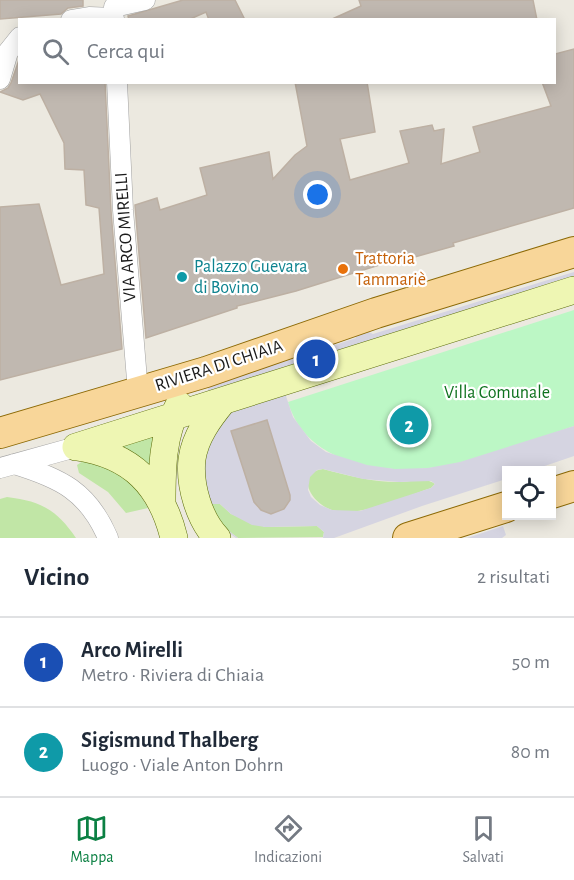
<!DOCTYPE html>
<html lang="it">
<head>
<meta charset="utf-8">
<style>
	:root { --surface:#fff; --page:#f6f6f7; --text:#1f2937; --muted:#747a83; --line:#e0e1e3; --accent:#0b8043 }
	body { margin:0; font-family:"Alegreya Sans",sans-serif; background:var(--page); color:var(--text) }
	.controls { position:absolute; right:18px; bottom:18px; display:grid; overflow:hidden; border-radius:0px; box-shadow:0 3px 15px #0003 }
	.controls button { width:54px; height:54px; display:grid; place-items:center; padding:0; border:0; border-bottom:2px solid var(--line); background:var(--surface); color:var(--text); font:30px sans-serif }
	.you { position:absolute; left:318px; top:195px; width:21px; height:21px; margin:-15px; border:4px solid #fff; border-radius:50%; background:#1a73e8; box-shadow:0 0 0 9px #1a73e833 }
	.badge { display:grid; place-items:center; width:39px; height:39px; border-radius:50%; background:var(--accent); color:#fff; font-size:20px; font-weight:700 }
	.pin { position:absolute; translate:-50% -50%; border:3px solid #fff; box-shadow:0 2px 6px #0006 }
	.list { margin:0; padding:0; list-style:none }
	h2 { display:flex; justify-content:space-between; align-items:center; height:78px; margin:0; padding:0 24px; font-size:26px }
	h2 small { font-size:20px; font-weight:400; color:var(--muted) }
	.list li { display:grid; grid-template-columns:39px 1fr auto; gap:18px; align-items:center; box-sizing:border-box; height:90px; padding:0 24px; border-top:2px solid var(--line) }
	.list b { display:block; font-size:22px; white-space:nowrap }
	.list p { margin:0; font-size:20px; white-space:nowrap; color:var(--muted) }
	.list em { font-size:20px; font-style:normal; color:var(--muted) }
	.icon { flex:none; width:33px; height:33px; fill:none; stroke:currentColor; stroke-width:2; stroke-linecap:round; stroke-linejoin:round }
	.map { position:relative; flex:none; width:574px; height:538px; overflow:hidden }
	.search { position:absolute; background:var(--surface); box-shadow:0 3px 15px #0003; left:18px; right:18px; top:18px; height:66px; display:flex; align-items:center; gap:15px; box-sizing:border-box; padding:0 21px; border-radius:0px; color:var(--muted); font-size:22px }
	.sheet { height:258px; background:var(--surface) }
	nav { display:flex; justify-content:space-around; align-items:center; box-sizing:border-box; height:84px; border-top:2px solid var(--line); background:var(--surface); font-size:16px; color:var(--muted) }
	nav a { display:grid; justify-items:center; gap:3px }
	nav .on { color:var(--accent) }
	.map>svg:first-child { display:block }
	.grass { fill:#c1e6a6 }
	.park { fill:#bcf7c5 }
	.plaza { fill:#d5d4e1; fill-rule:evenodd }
	.building { fill:#c0b8b0; stroke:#bdb0a3; stroke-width:1.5 }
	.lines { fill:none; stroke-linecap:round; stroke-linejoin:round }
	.street-casing { stroke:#a1a1a1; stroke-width:21 }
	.secondary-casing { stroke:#596b08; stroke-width:28 }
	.primary-casing { stroke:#8c6905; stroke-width:32 }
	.street { stroke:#fff; stroke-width:20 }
	.secondary { stroke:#eef6b3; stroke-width:27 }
	.primary { stroke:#f8d699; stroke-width:30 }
	.food-dot { fill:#e8710a; stroke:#fff; stroke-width:2 }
	.culture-dot { fill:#0f9aa8; stroke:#fff; stroke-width:2 }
	.labels { text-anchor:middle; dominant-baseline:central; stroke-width:4.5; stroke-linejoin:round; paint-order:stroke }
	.street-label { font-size:18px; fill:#1a1a1a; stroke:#fff }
	.food-label { font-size:18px; fill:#c56008; stroke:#fff; text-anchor:start }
	.culture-label { font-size:18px; fill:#0d838f; stroke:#fff; text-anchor:start }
	.park-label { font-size:18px; fill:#0f721e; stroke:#fff }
</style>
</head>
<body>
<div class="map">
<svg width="574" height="538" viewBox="0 0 574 538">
	<rect width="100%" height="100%" fill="#ece9e0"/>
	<path class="grass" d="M159,433L154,479L117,447Z
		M83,461L127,472L148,508L126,513L108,492L79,473L77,465Z
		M323,469C349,476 376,483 403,482C413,481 428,478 435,484L431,488C403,497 361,518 332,510C310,503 295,473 323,469Z
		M7,497C41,501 57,510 76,538H0V499Z
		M213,503L220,504L231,514L265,527L317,526L324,532L323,537L238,538L221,525L212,505Z"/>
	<path class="park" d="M574,310V426C529,441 476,463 429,468C375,474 305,461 288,402Z"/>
	<path class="plaza" d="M574,272V279L207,393L209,386L333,340L335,345L356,338L354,332L367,331L373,334Z
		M284,390L293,417L311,441L326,452L367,465L395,469L428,468L460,462L574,426V456L533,470H506V479L422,506L334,538H323L324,532L317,526L265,527L252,525L231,514L220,504H213L212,505L221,525L238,538H236L220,526L206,502L203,456L226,415L238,405ZM267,420L290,495V500L284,509L271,514L258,508L254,502L232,431ZM323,469L363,479L399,482L431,481L435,484L431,488L360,511L332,510L320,505L311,497L308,490L310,477L317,470Z
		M503,526L506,535L502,538H467Z"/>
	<path class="building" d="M0,0H83V6L68,8L61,14L0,19Z
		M183,0H235L245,20H209L206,12L188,20H129L128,16Z
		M359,0H533L537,20H330L361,6Z
		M574,49V208L453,243L454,246L393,263L392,261L296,291L237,306V308L146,338L135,205L157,198L160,210L207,195L200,168L269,152L273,179L295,155L307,146L295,82H367L375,132L340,139L350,180L409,163L400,131L432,125L434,131L444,129L441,164L480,152L473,127L551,106L542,82H555V54Z
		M20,57V82H105L111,211L122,349L0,380V207L39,204L61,285L104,274L99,208L86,205L84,170L65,169L64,143L40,94L23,100L0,92L8,88L11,83Z
		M267,420L290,495V500L284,509L271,514L261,510L254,502L231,431Z"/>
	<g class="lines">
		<g class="street-casing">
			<path id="street" d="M114,7L145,0
				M71,20L89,17L114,18
				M0,79L8,52L20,37
				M117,82L123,210L138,392
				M14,464C60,478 88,491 108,538
				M0,468L76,447"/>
		</g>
		<g class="secondary-casing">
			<path id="secondary" d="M76,447L574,290
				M77,447C132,455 161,485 174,538
				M162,503C162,470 162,434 179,405
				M217,538C199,519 189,485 192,459C195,437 209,418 223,401"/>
		</g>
		<g class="primary-casing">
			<path id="primary" d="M0,433L206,372L376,313L574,252
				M552,493L574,486
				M408,538L506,507"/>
		</g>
		<use href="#street" class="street"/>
		<use href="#secondary" class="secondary"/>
		<use href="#primary" class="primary"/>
	</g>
	<circle class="food-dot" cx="343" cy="269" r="6"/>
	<circle class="culture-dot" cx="182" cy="277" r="6"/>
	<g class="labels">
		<g class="street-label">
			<text transform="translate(126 237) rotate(-94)">VIA ARCO MIRELLI</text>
			<text transform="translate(219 366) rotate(-18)">RIVIERA DI CHIAIA</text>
		</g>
		<g class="food-label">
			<text x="355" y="259">Trattoria<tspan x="355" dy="21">Tammariè</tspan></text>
		</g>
		<g class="culture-label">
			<text x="194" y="267">Palazzo Guevara<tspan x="194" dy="21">di Bovino</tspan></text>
		</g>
		<g class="park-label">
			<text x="497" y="393">Villa Comunale</text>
		</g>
	</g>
</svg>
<div class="controls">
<button><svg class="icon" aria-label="locate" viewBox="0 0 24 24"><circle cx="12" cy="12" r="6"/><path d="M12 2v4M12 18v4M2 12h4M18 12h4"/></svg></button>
</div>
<div class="you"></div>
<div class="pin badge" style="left:316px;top:359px;background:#1a4fb4">1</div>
<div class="pin badge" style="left:409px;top:425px;background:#0f9aa8">2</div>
<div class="search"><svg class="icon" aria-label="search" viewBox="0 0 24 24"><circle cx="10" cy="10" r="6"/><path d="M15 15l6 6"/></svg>Cerca qui</div>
</div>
<section class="sheet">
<h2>Vicino<small>2 risultati</small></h2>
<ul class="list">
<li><span class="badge" style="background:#1a4fb4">1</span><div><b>Arco Mirelli</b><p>Metro · Riviera di Chiaia</p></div><em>50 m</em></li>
<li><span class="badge" style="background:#0f9aa8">2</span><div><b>Sigismund Thalberg</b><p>Luogo · Viale Anton Dohrn</p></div><em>80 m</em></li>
</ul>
</section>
<nav>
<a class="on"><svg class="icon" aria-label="map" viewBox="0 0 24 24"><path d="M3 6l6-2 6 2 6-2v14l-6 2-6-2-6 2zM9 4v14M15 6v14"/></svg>Mappa</a>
<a><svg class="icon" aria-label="directions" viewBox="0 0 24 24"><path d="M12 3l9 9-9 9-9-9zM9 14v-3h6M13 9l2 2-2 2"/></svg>Indicazioni</a>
<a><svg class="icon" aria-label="saved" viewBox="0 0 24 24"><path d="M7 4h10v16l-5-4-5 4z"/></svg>Salvati</a>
</nav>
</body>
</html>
